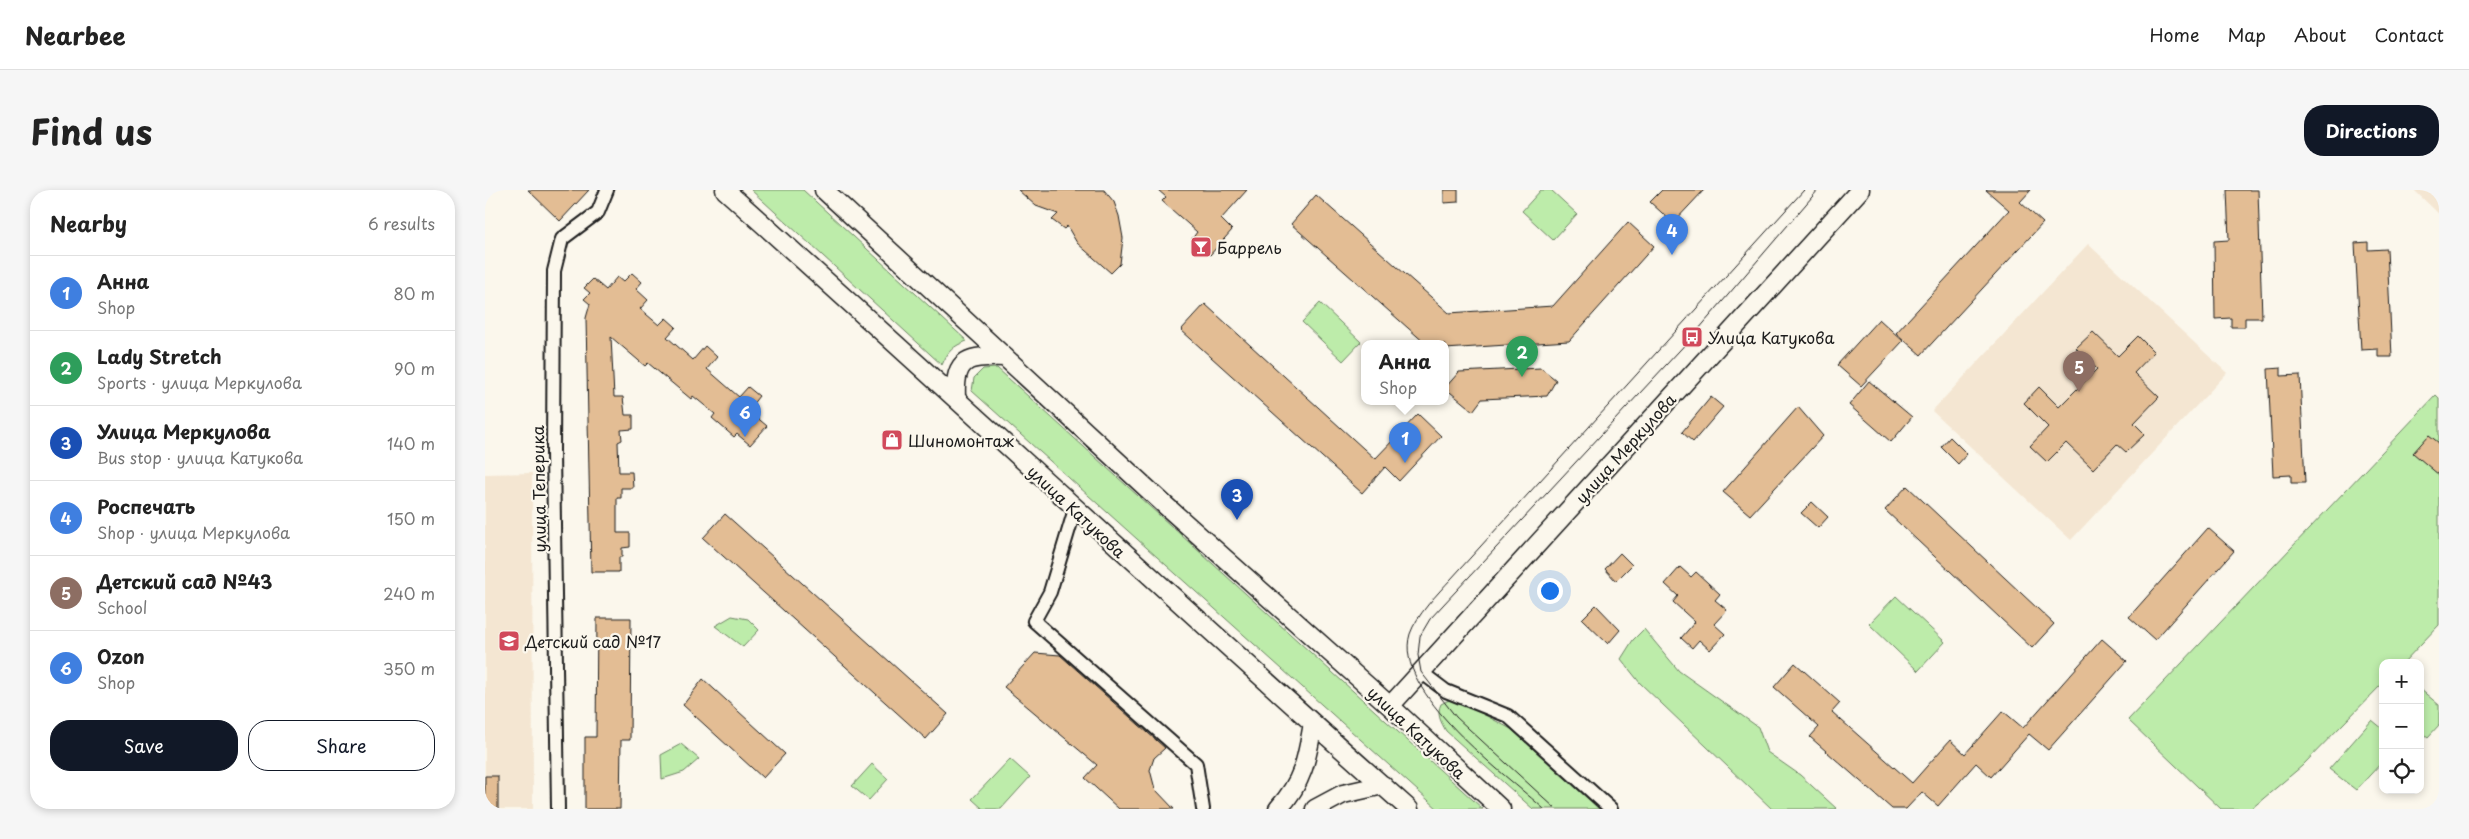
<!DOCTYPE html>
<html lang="en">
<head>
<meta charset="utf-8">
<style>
	:root { --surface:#fff; --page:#f6f6f6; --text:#222; --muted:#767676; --line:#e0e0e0; --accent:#111827 }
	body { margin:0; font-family:"Playpen Sans",sans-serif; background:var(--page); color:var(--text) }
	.controls { position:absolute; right:15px; bottom:15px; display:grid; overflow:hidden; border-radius:10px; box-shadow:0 2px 8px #0003 }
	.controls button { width:45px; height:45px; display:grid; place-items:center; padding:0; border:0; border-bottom:1px solid var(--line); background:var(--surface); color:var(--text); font:25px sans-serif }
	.you { position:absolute; left:1064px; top:400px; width:18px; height:18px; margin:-12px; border:4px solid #fff; border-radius:50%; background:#1a73e8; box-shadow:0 0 0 8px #1a73e833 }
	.badge { display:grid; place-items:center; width:32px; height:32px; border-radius:50%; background:var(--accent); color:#fff; font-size:16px; font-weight:700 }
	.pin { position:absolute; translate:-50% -41px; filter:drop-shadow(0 1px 2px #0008) }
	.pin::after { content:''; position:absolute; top:26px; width:18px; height:15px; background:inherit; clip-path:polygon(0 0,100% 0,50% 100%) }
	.popup { position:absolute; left:876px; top:150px; width:88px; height:65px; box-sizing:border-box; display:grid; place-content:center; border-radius:10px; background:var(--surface); filter:drop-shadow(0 1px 4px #0005); font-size:16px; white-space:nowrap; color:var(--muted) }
	.popup b { font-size:19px; color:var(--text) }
	.popup::after { content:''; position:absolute; left:50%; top:100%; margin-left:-10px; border:10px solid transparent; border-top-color:var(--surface) }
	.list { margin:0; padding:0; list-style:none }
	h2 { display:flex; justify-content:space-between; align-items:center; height:65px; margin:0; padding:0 20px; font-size:21px }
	h2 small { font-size:16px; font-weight:400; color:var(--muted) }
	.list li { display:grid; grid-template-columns:32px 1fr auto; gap:15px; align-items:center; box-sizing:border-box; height:75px; padding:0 20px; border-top:1px solid var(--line) }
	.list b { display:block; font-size:19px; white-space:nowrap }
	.list p { margin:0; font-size:16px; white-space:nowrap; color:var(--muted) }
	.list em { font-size:16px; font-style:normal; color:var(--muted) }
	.actions { display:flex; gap:10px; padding:15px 20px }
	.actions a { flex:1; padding:11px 0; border:1px solid var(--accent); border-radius:20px; text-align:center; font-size:18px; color:var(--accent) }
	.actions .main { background:var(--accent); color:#fff }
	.icon { flex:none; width:28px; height:28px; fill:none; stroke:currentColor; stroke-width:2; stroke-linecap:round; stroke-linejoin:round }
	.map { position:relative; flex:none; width:1954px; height:619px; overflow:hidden; border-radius:20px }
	header { display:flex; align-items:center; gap:30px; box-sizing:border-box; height:70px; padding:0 25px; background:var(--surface); border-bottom:1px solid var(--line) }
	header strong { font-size:24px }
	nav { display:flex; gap:28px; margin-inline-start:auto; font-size:18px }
	.intro { display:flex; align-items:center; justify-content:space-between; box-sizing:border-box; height:120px; padding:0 30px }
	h1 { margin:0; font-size:35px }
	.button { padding:12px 22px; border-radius:20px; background:var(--accent); color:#fff; font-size:18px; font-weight:700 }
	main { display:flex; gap:30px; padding:0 30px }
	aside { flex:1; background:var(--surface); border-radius:20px; box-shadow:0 2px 8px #0003 }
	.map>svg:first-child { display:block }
	.built { fill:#f4e6d2 }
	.green { fill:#bdecaa; stroke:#6c8463 }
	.building { fill:#e3bd94; stroke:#1c1c1c }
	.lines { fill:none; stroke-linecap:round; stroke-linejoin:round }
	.street-casing { stroke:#1c1c1c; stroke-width:16 }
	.secondary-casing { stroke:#1c1c1c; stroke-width:21 }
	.street { stroke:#fbf7ec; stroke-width:12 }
	.secondary { stroke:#fbf7ec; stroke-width:18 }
	.tram { stroke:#1c1c1c; stroke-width:1 }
	.labels { text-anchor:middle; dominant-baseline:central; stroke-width:4.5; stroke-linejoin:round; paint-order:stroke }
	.poi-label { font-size:16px; fill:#1c1c1c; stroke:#fbf7ec; text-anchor:start }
	.street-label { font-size:16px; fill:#1c1c1c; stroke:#fbf7ec }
</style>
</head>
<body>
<header>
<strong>Nearbee</strong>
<nav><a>Home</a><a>Map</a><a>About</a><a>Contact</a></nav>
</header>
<div class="intro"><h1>Find us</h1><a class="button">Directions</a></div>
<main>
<aside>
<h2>Nearby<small>6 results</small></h2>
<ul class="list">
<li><span class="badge" style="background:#3f7fe0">1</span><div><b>Анна</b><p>Shop</p></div><em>80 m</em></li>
<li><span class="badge" style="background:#2e9e5b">2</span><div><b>Lady Stretch</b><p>Sports · улица Меркулова</p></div><em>90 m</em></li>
<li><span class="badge" style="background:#1a4fb4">3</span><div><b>Улица Меркулова</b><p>Bus stop · улица Катукова</p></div><em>140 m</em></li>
<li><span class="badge" style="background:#3f7fe0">4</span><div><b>Роспечать</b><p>Shop · улица Меркулова</p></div><em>150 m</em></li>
<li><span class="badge" style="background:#8d6e63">5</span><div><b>Детский сад №43</b><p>School</p></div><em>240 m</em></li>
<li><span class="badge" style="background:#3f7fe0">6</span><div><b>Ozon</b><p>Shop</p></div><em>350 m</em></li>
</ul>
<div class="actions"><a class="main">Save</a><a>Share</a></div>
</aside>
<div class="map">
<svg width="1954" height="619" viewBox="0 0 1954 619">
	<rect width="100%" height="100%" fill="#fbf7ec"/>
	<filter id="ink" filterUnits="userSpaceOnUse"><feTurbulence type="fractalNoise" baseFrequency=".02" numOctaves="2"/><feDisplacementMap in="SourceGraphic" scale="10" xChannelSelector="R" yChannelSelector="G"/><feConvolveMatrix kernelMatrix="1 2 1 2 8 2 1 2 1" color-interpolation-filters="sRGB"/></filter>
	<g filter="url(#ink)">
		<path class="built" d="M1929,0H1954V24Z
			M1603,54L1742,183L1586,350L1447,221Z
			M47,283L48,619H0V284Z"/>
		<path class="green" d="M266,0H318L482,151C468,156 463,161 457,175Z
			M1056,0H1066L1092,24L1068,50L1037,21Z
			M835,113L876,152L858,171L817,132Z
			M512,178L998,619H953L487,201L489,188L498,179Z
			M1951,205L1954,208V435L1918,473H1898V493L1817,576L1766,619H1736L1643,530Z
			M1411,406L1460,452L1433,481L1384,434Z
			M247,426L263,429L274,440L258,457L230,436Z
			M1159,439L1194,481L1273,537L1282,562L1315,585L1352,619H1287L1155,493L1136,469L1148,450Z
			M1935,499L1954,515V535L1943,547L1935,541Z
			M968,508L1026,539L1114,619H1048L961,541C956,532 951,524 956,514Z
			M1887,530L1898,539V571L1871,600L1844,579Z
			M196,554L214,569L199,582L177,589L176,565Z
			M525,569L545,587L516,619H498L487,609Z
			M387,574L403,589L384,610L367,596Z"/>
		<path class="building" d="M43,0H104L75,31Z
			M533,0H619L629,12L634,26L638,48L635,74L626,83L592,53L582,36L579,39L567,30L573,24L551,16Z
			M673,0H762L736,29L747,40L725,65L707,49L712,42L677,11L681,7Z
			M959,0H973V12L959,13Z
			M1177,0H1219L1188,33L1165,12Z
			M1501,0H1546L1535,12L1558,33L1436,165L1411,143L1524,20Z
			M1742,0H1773L1777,128H1760V137H1746V128L1730,129L1729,51L1744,50Z
			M831,5L964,123L1068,116L1143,32L1169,56L1084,151L960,159V154H941L806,34Z
			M1883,52V60L1902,59L1907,167H1893V159L1876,160L1870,53Z
			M147,83L157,92L151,99L163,110L155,119L174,135L181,128L191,137L182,147L208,170L220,156L232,167L222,179L254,207L263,197L274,206L263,220L282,236L265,255L252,244L249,247L227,228L230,224L208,206L206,209L163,173L160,176L126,147L129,207H138L140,225H148V239L136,240L137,250L133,252L134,282H147L148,298H136V308H132V343H145V357L137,358V367H134V382H106L101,128L105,114L99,109L105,103L99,98L108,89L121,100L132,87L138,92Z
			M720,114L890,269L933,224L956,246L914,291L900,277L877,303L696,140Z
			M1394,129L1418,151L1376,196L1352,175Z
			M1608,142L1633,166L1653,146L1669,162L1649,183L1674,207L1649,233L1660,244L1641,262L1632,254L1608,279L1581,253L1562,272L1545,256L1563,237L1539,213L1554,197L1574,217L1612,179L1591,158Z
			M1056,178L1071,190L1062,206L997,209L988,221L960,198L974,182Z
			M1796,178V186L1815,185L1820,293H1806V285L1788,286L1783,179Z
			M1384,191L1427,227L1406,252L1364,215Z
			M1226,207L1238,217L1208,252L1197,242Z
			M1313,217L1338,246L1265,325L1238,302Z
			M1944,245L1954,253V285L1928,263Z
			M1465,247L1482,264L1473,274L1456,257Z
			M1422,296L1569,434L1547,458L1400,320Z
			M1327,312L1343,327L1333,338L1316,323Z
			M240,324L463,524L441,549L218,348Z
			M1723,338L1749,361L1670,450L1644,427Z
			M1135,363L1147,375L1131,391L1120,379Z
			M1195,377L1206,387L1211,382L1235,404L1230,410L1242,420L1229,434L1240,444L1225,460L1214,450L1207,458L1196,448L1210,432L1188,412L1193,406L1180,394Z
			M1111,415L1135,440L1123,454L1097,429Z
			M112,428H146L145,550H136L135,619H100V547H111Z
			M1617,449L1642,471L1563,560L1544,544L1506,587L1491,573L1453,616L1437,602L1421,619H1407L1325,547L1334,537L1289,497L1310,473L1355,513L1347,522L1427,593L1465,550L1480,564L1518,521L1538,538Z
			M550,463L575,465L680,558L669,568L665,580L670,599L689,619H634L600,588L612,575L519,497Z
			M218,489L300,564L278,588L198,515Z
			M0,586H13V619H0Z"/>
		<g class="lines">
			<g class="street-casing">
				<path id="street" d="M590,319L565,402L549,431L711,574L718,619
					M936,482L961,501L1023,526L1126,619
					M73,619L68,262L69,81L77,49L113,22L122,0"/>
			</g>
			<g class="secondary-casing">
				<path id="secondary" d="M240,0C469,205 694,415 924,619
					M339,0L681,316L905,516L1016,619
					M471,207C469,167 484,166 520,167
					M905,516L1375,0
					M793,619C818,592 822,569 828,533
					M830,619L858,604L898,595"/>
			</g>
			<use href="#street" class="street"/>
			<use href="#secondary" class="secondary"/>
			<path class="tram" d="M1059,619C1020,584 907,502 925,444C931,426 953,403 966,389L1319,0
				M1071,619L971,527L936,482L933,465L935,446L945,429L1207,147L1333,0"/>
		</g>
	</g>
	<defs>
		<g id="bar-square" transform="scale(1.125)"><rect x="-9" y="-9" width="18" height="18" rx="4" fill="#d1495b" stroke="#fbf7ec"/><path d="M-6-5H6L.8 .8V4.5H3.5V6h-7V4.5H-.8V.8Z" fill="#fff"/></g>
		<g id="bus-square" transform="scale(1.125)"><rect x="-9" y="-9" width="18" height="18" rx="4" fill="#d1495b" stroke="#fbf7ec"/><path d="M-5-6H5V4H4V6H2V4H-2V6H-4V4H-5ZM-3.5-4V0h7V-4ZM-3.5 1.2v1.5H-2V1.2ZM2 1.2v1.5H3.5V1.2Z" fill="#fff"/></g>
		<g id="shop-square" transform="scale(1.125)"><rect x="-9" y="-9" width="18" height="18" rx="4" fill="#d1495b" stroke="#fbf7ec"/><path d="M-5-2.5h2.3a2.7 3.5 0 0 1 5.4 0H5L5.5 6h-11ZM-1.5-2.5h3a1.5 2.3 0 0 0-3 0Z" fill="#fff"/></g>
		<g id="school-square" transform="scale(1.125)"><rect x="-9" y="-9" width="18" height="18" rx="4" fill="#d1495b" stroke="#fbf7ec"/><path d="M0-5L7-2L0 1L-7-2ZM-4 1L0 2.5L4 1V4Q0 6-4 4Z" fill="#fff"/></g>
	</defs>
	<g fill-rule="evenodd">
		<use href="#bar-square" x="716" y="57"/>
		<use href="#bus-square" x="1207" y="147"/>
		<use href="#shop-square" x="407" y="250"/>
		<use href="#school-square" x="24" y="451"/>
	</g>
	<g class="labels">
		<g class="poi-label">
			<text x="732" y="57">Баррель</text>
			<text x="1223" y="147">Улица Катукова</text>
			<text x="423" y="250">Шиномонтаж</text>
			<text x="40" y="451">Детский сад №17</text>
		</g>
		<g class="street-label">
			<text transform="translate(1140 258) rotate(-48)">улица Меркулова</text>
			<text transform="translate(53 299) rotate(-91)">улица Теперика</text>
			<text transform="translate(592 321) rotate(43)">улица Катукова</text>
			<text transform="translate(932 542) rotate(43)">улица Катукова</text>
		</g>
	</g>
</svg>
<div class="controls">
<button>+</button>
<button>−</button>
<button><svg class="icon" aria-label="locate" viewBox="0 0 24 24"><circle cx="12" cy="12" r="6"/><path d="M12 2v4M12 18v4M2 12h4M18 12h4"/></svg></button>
</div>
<div class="you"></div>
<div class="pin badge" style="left:920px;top:273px;background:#3f7fe0">1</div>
<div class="popup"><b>Анна</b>Shop</div>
<div class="pin badge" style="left:1037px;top:187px;background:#2e9e5b">2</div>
<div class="pin badge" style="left:752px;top:330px;background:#1a4fb4">3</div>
<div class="pin badge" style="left:1187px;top:65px;background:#3f7fe0">4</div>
<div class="pin badge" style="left:1594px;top:202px;background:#8d6e63">5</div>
<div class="pin badge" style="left:260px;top:247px;background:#3f7fe0">6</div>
</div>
</main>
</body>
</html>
